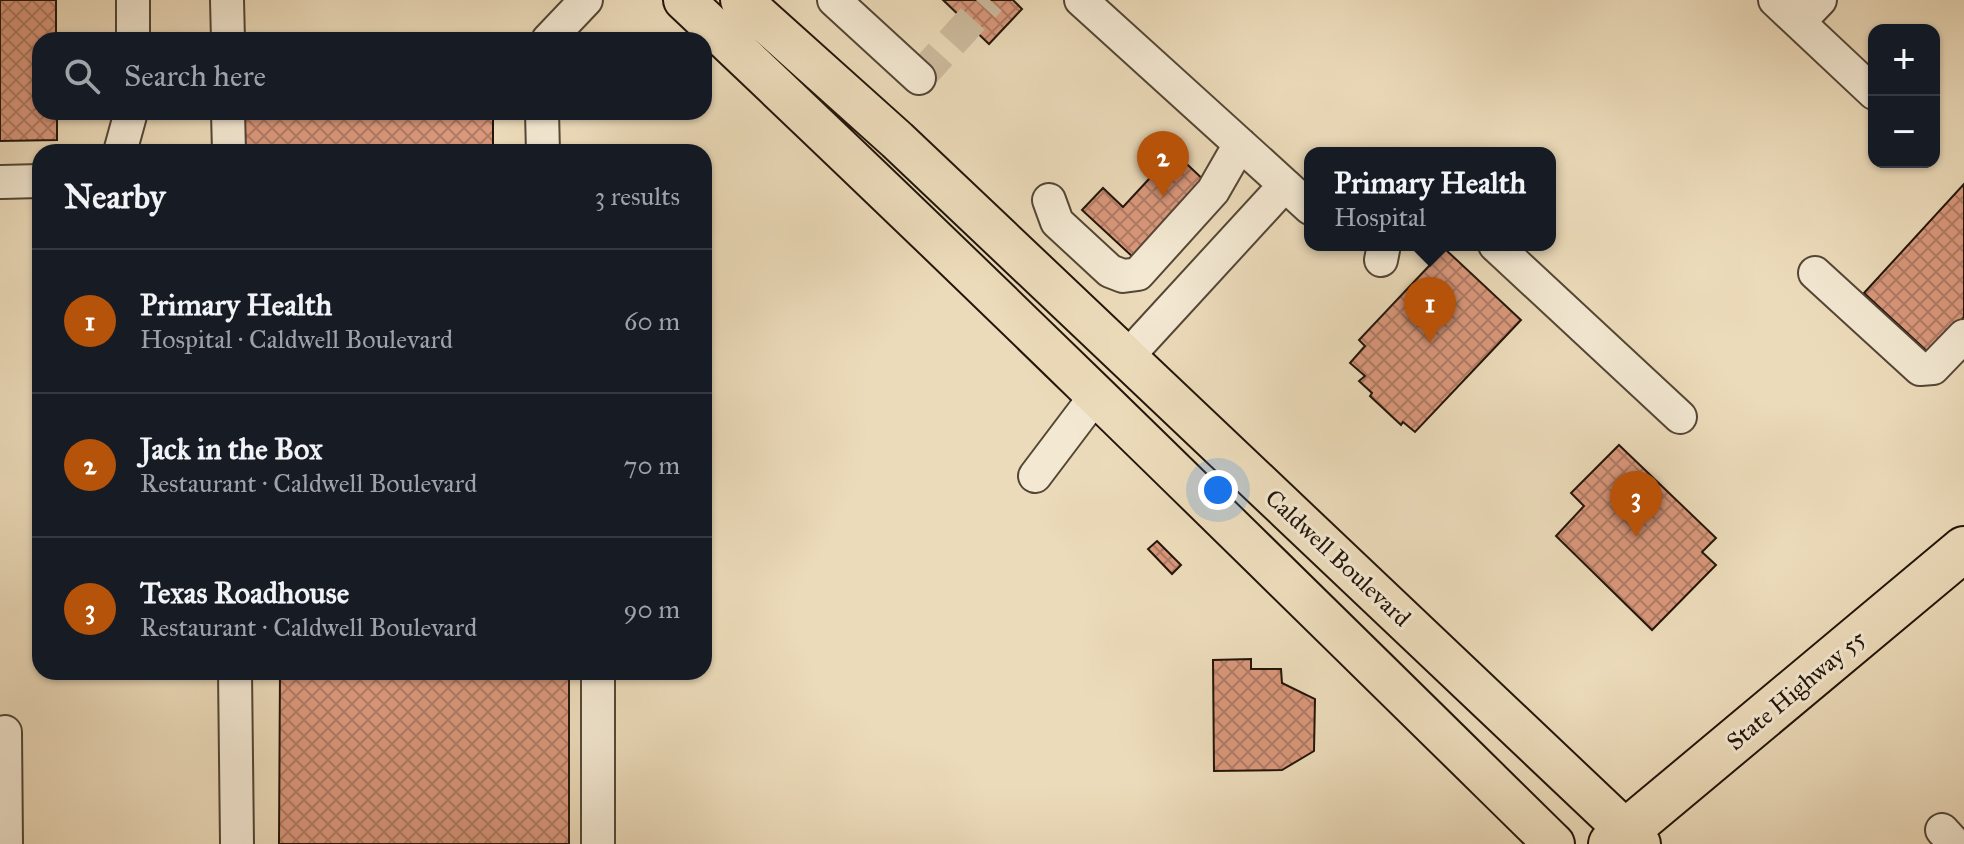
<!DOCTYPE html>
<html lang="en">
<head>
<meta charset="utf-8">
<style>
	:root { --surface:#171b24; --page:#20242c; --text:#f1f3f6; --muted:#9ea1a6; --line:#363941; --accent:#b45309 }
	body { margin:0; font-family:"IM FELL Great Primer",serif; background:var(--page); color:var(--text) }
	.controls { position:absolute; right:24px; top:24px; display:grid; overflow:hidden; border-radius:16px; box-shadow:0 2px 6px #0004 }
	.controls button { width:72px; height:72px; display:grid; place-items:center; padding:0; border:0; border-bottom:2px solid var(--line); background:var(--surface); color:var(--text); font:40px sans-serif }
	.you { position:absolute; left:1218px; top:490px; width:28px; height:28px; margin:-20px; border:6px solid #fff; border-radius:50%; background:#1a73e8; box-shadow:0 0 0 12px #1a73e833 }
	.badge { display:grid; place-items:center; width:52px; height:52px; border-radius:50%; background:var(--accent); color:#fff; font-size:26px; font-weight:700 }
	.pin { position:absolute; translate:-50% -66px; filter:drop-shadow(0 2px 4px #0008) }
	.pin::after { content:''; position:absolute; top:42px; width:28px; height:24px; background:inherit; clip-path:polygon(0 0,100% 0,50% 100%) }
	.popup { position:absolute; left:1304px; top:147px; width:252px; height:104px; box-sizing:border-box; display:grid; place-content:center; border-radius:16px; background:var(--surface); filter:drop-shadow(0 2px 6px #0005); font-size:26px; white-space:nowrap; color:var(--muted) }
	.popup b { font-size:30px; color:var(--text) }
	.popup::after { content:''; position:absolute; left:50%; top:100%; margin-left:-16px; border:16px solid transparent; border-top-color:var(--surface) }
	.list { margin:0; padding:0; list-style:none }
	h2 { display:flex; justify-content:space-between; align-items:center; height:104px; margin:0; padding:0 32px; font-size:34px }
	h2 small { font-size:26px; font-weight:400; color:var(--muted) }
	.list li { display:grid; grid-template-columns:52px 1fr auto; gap:24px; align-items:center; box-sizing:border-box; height:144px; padding:0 32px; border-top:2px solid var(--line) }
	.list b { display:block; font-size:30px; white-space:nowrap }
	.list p { margin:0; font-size:26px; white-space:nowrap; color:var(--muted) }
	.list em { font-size:26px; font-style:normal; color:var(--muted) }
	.icon { flex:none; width:44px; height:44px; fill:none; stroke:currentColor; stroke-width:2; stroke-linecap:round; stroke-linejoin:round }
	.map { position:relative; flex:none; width:1964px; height:844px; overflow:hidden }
	.search { position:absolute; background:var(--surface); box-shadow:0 2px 6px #0004; left:32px; top:32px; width:680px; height:88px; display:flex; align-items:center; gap:20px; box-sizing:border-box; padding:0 28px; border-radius:24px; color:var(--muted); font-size:30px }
	.panel { position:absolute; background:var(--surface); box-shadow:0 2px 6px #0004; left:32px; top:144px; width:680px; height:536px; border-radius:24px }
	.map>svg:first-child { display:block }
	.building { fill:url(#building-cross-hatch); stroke:#22150a; stroke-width:2 }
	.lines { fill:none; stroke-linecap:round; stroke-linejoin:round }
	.minor-tunnel { stroke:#cebda0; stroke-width:32; stroke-dasharray:32 16; stroke-linecap:butt }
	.minor-casing { stroke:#544636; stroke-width:36 }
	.major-casing { stroke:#22150a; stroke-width:44 }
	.highway-casing { stroke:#22150a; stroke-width:48 }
	.minor { stroke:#f3e8d2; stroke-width:32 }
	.major { stroke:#ecdbba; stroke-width:40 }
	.highway { stroke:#ecdbba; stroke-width:44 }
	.labels { text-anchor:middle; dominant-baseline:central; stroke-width:6; stroke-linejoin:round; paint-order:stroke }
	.street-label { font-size:24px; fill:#22150a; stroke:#f3e8d2 }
</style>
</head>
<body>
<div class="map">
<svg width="1964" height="844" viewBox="0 0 1964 844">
	<defs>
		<pattern id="building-cross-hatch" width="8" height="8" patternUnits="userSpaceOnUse" patternTransform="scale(2)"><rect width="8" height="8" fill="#da987c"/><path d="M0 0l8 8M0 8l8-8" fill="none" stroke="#b07b64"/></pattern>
	</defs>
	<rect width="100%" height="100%" fill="#ecdbba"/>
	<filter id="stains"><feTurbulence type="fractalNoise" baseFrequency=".0025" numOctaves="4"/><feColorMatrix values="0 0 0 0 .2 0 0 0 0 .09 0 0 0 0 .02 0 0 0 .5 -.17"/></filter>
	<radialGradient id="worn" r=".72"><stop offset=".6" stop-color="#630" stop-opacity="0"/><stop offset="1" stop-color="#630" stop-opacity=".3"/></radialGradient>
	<path class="building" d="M0,0H56V40H40V112H57V140L0,141Z
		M943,0H1013L1022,9L989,44Z
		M238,117H493V152H279V145H238Z
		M1174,152L1207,183L1135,259L1082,210L1103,188L1123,207Z
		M1964,184V317L1930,354L1864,293Z
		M1445,249L1521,320L1415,432L1403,422L1401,425L1370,396L1372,393L1359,381L1365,376L1350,363L1365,346L1359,340Z
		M1619,445L1716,538L1702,552L1716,565L1652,630L1556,536L1584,506L1571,493Z
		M1157,541L1181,565L1172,574L1148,549Z
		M1251,659V669H1281L1282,683L1315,699L1314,751L1282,770L1214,771L1213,660Z
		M280,672H569V844H279Z"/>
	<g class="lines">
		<path class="minor-tunnel" d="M919,78L990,0"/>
		<g class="minor-casing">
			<path id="minor" d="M227,0L228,40
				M834,0L919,78
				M1081,0L1285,185L1127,357
				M1775,0L1874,93
				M1799,22L1820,0
				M133,40V0
				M548,40L586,0
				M228,112L229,152
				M542,112L543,152
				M120,152L131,112
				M2,182L40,181
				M1285,185L1310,208
				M1049,200L1057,222L1110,271L1123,276L1138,274L1213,191L1240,144
				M1495,245L1680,417
				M1381,260L1384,245
				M1815,273L1920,369L1933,368L1964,336
				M1035,476L1097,394
				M235,672L237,844
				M598,672V844
				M5,732L6,844
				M1942,830L1955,844"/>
		</g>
		<g class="major-casing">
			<path id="major" d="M684,0C978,277 1266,561 1554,844
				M741,0L897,140L1640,844"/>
		</g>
		<g class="highway-casing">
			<path id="highway" d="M1611,844L1964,549"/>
		</g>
		<use href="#minor" class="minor"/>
		<use href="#major" class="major"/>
		<use href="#highway" class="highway"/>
	</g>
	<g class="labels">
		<g class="street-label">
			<text transform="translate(1338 558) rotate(43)">Caldwell Boulevard</text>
			<text transform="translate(1796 690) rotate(-40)">State Highway 55</text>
		</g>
	</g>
	<rect width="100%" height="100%" filter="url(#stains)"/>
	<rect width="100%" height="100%" fill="url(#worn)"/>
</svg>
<div class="controls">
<button>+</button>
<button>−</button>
</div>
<div class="you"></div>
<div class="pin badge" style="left:1430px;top:343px">1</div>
<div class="popup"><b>Primary Health</b>Hospital</div>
<div class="pin badge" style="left:1163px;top:197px">2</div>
<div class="pin badge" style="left:1636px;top:537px">3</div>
<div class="search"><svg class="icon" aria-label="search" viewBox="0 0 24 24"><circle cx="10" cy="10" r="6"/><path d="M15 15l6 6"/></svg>Search here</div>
<section class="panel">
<h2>Nearby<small>3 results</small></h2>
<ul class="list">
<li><span class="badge">1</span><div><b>Primary Health</b><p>Hospital · Caldwell Boulevard</p></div><em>60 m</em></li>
<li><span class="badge">2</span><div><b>Jack in the Box</b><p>Restaurant · Caldwell Boulevard</p></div><em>70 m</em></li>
<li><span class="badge">3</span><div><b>Texas Roadhouse</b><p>Restaurant · Caldwell Boulevard</p></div><em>90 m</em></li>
</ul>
</section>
</div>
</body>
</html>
